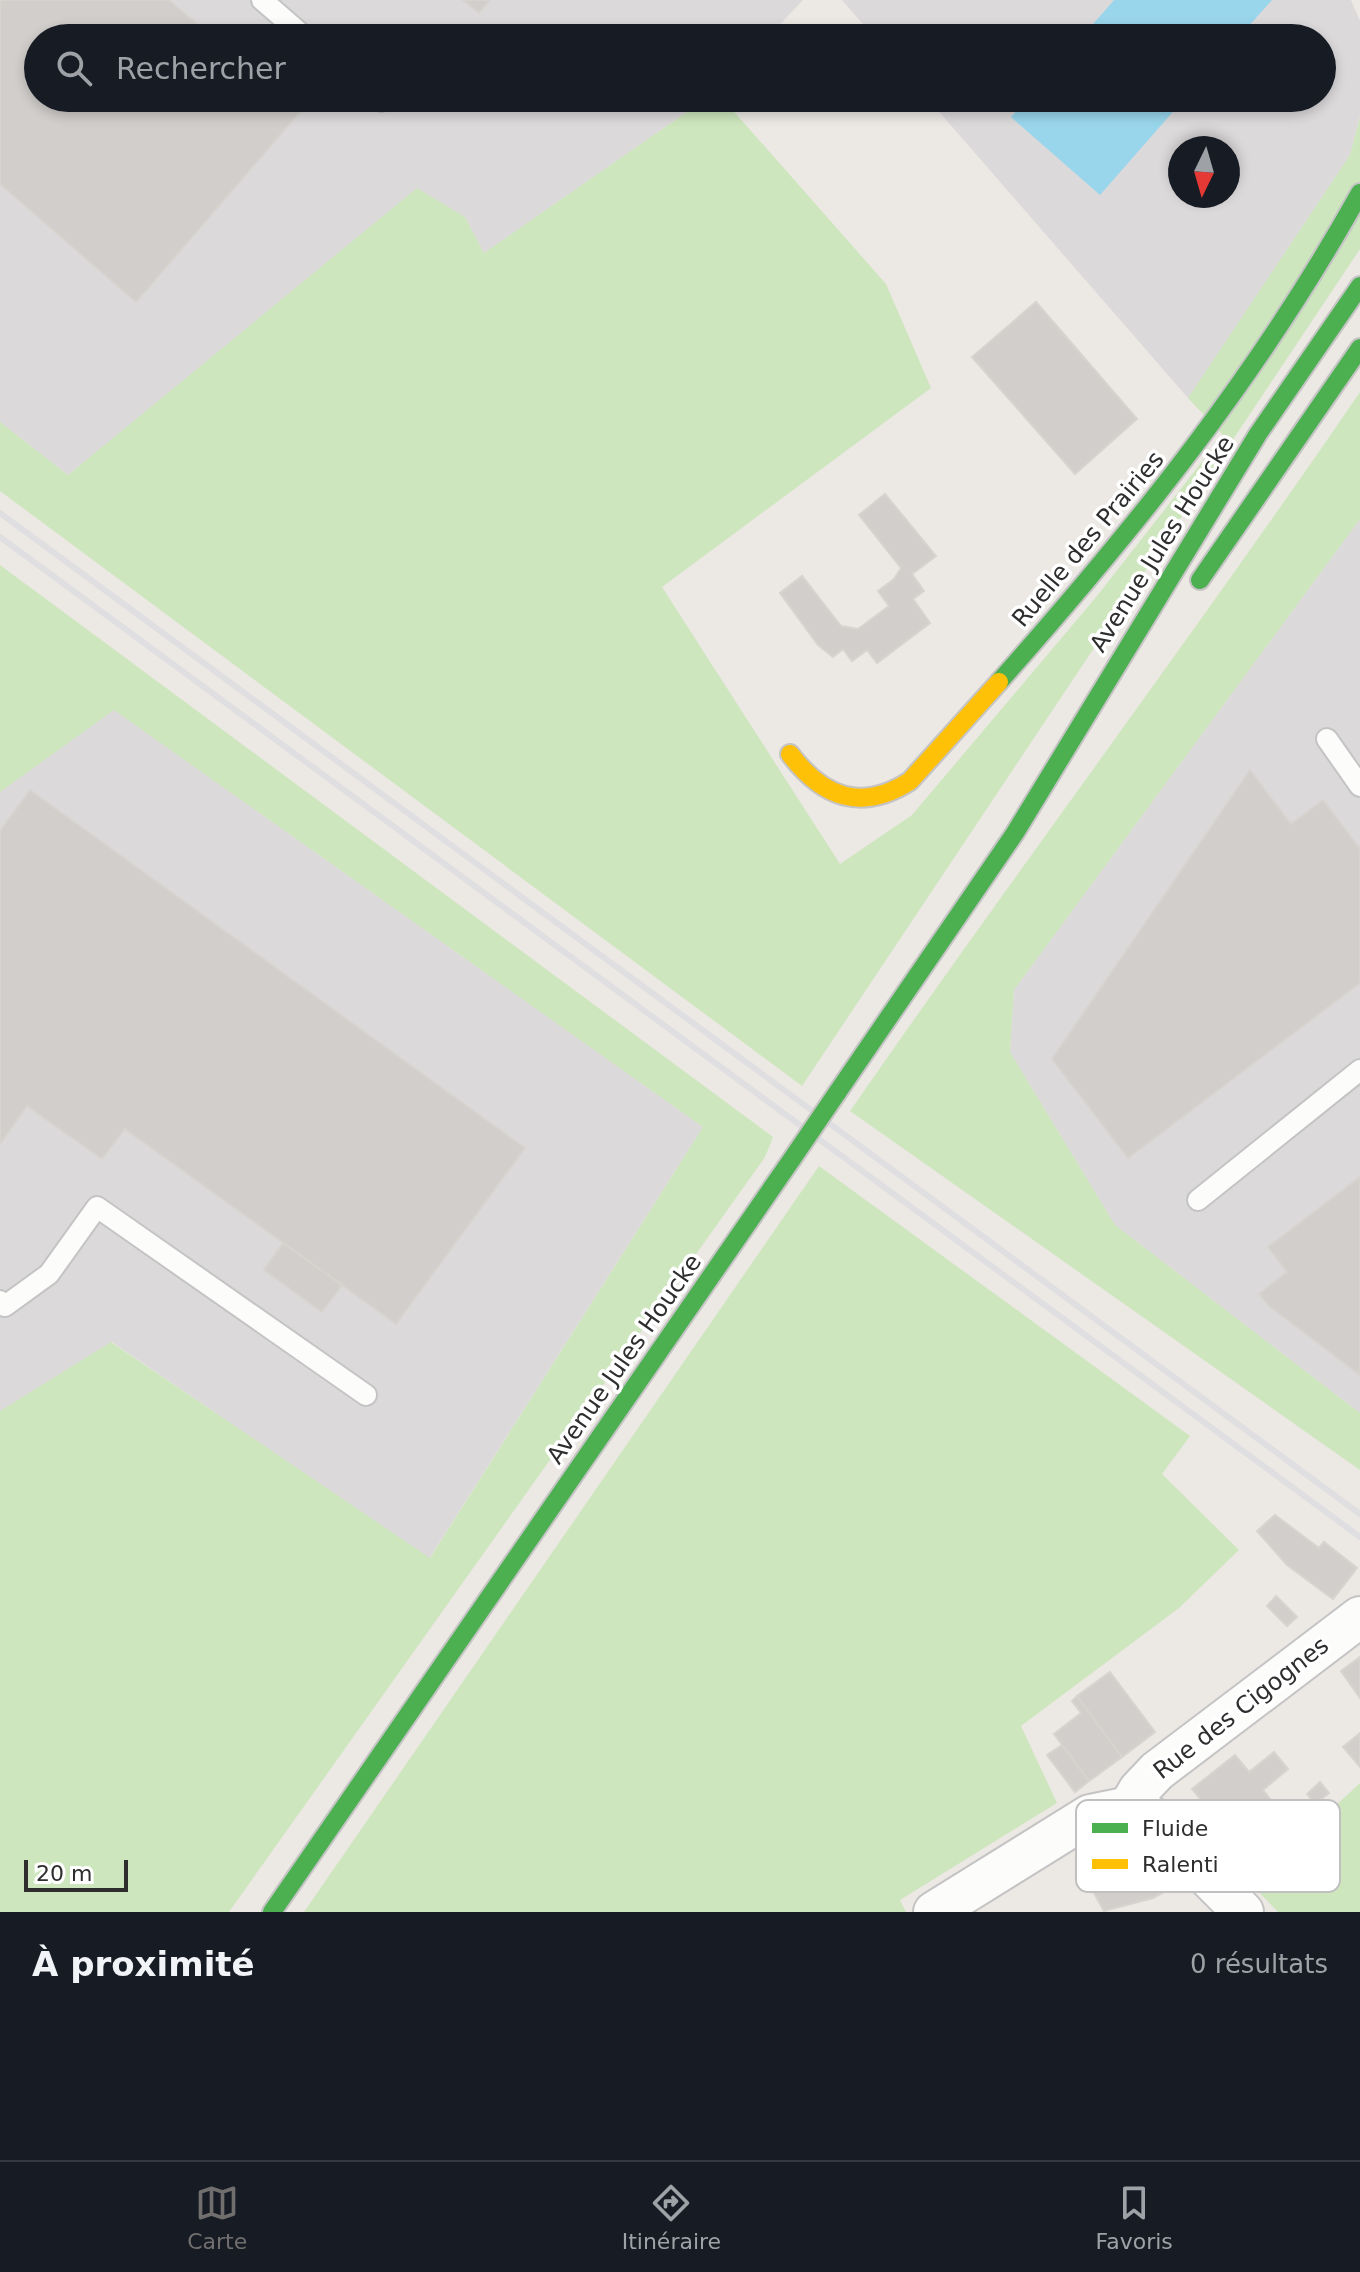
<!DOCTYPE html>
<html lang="fr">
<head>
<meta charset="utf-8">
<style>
	:root { --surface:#171b24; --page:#20242c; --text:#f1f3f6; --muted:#9ea1a6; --line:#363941; --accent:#706f6e }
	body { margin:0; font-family:"DejaVu Sans",sans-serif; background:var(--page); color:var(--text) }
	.compass { position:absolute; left:1168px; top:136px; width:72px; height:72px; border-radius:50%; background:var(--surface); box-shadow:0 4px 12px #0003; rotate:185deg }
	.scale { position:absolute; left:24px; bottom:20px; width:104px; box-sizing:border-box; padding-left:8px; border:4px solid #2e2e2e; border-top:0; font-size:22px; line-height:28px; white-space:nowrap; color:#2e2e2e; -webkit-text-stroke:6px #fff; paint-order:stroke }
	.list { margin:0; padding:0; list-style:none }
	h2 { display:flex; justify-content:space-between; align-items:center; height:104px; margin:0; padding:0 32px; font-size:34px }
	h2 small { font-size:26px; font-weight:400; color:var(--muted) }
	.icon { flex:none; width:44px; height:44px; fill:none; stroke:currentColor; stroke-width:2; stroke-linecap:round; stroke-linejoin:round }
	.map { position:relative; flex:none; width:1360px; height:1912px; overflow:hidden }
	.search { position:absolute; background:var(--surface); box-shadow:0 4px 12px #0003; left:24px; right:24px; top:24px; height:88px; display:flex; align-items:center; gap:20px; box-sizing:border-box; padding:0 28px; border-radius:44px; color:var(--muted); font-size:30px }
	.sheet { height:248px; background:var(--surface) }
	nav { display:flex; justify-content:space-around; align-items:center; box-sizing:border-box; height:112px; border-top:2px solid var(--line); background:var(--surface); font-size:22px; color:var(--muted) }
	nav a { display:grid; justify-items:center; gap:4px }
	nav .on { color:var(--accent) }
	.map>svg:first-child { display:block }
	.industrial { fill:#dcd9db; fill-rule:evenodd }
	.green { fill:#cee6be }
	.water { fill:#99d6ec }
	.building { fill:#d1cecb; stroke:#d7d4d0; stroke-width:2 }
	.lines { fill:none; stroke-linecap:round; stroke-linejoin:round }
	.lane-casing { stroke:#c5c4c5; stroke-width:24 }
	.street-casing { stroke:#c5c4c5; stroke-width:44 }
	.fast-casing { stroke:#c5c4c5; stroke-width:22 }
	.slow-casing { stroke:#c5c4c5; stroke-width:22 }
	.lane { stroke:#fcfcfb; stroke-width:20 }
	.street { stroke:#fcfcfb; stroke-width:40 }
	.fast { stroke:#4caf50; stroke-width:18 }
	.slow { stroke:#ffc107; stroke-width:18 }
	.rail { stroke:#dfdfe1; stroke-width:6 }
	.fast-bridge-casing { stroke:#c6c5c4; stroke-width:22; stroke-linecap:butt }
	.fast-bridge { stroke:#4caf50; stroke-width:18 }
	.labels { text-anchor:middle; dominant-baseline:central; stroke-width:7; stroke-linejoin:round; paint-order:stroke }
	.street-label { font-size:24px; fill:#2e2e2e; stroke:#fff }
	.key { fill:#fff; stroke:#c0c0c0; stroke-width:2 }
	.key-label { font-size:22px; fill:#2e2e2e }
</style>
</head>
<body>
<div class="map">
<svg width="1360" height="1912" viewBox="0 0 1360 1912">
	<rect width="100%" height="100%" fill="#ece8e4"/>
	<path class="industrial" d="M0,0H803L767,38H38V98H707L484,253L465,217L417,189L68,475L0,422Z
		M842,0H1351L1360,21V116L1350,155L1188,398L927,98H1322V38H875ZM1180,148H1228V196H1180Z
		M1360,519V1413L1115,1225L1010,1052L1014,990Z
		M113,709L703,1127L429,1559L112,1342L0,1411V792Z"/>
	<path class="green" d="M707,98H722L886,284L931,388L662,587L840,864L912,815L1097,596L1223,435L1188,398L1350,155L1360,117V249L802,1086L0,491V422L68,475L417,188L465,217L484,253Z
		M1360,392V519L1014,990L1010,1052L1115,1225L1360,1413V1470L850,1111C1017,870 1194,635 1360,392Z
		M0,565L773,1137L765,1157L229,1912H0V1411L111,1342L430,1558L703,1127L114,710L0,792Z
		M819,1166L1190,1436L1162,1474L1239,1550L1179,1608L1021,1726L1057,1803L900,1900L906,1912H304Z
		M1360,1783V1912H1278L1251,1884Z"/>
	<path class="water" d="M1114,0H1272L1238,38H1081Z
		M1028,98H1185L1100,195L1011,117Z"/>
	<path class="building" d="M0,0H169L214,38H38V98H284L300,112L136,302L0,184Z
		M463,0H490L479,13Z
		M1036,302L1137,419L1075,474L972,357Z
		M885,494L936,556L912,574L924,591L913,599L930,623L877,663L867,650L852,661L843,649L833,657L818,645L780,593L802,576L841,626L858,629L889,606L878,591L894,579L901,568L859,515Z
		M1250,770L1291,824L1323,800L1360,849V983L1128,1158L1052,1059Z
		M30,790L525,1148L396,1324L125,1129L102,1159L27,1106L0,1144V831Z
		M1360,1177V1375L1269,1306L1259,1294L1287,1272L1268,1247Z
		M283,1243L342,1285L322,1312L264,1270Z
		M1275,1515L1319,1548L1324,1542L1357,1568L1333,1599L1287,1565L1257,1531Z
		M1276,1596L1297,1617L1287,1626L1267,1606Z
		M1360,1657V1698L1341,1671Z
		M1110,1672L1155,1732L1122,1757L1077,1696Z
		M1077,1696L1122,1757L1089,1781L1054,1734L1081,1713L1072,1701Z
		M1360,1733V1767L1343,1747Z
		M1062,1745L1089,1781L1075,1792L1047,1755Z
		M1274,1752L1288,1769L1263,1790L1279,1810L1238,1845L1192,1789L1235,1755L1249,1772Z
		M1320,1782L1329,1793L1315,1804L1307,1794Z
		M1126,1830L1141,1834L1173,1887L1153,1898L1104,1911L1089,1884L1109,1872L1094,1848Z"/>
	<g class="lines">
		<g class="lane-casing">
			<path id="lane" d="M262,0L306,38
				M377,98L381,101
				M1327,739L1360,786
				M1198,1200L1360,1070
				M0,1301L5,1306L49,1274L97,1207L366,1395"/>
		</g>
		<g class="street-casing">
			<path id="street" d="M1129,1807L1139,1790L1157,1771L1360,1617
				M934,1912L1090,1815L1129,1807L1144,1812L1167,1827L1194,1863L1243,1912"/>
		</g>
		<g class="fast-casing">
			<path id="fast" d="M1200,580L1360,348
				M999,682C1137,526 1258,376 1360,193
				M837,1093L1015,833L1258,434L1360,286
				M272,1912L792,1159"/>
		</g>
		<g class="slow-casing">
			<path id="slow" d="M790,754C823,798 862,812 910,781L999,682"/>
		</g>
		<use href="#lane" class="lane"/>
		<use href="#street" class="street"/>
		<use href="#fast" class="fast"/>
		<use href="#slow" class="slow"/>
		<path class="rail" d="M0,513L1360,1514
			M0,537L1360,1537"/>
		<g class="fast-bridge-casing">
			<path id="fast-bridge" d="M792,1159L837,1093"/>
		</g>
		<use href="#fast-bridge" class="fast-bridge"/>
	</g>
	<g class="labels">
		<g class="street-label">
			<text transform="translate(1088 539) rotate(-50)">Ruelle des Prairies</text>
			<text transform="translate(1162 544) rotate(-58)">Avenue Jules Houcke</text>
			<text transform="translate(624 1359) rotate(-55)">Avenue Jules Houcke</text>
			<text transform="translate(1241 1708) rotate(-38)">Rue des Cigognes</text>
		</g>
	</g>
	<rect x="1076" y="1800" width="264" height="92" rx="12" class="key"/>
	<rect x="1092" y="1823" width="36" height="10" fill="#4caf50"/>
	<rect x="1092" y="1859" width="36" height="10" fill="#ffc107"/>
	<g class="key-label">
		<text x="1142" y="1836">Fluide</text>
		<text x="1142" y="1872">Ralenti</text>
	</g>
</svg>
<svg class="compass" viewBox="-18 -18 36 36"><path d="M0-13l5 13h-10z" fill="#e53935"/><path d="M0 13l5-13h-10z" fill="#9ea1a6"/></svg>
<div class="scale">20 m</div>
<div class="search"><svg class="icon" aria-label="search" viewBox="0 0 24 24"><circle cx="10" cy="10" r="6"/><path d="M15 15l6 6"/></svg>Rechercher</div>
</div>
<section class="sheet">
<h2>À proximité<small>0 résultats</small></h2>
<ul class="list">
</ul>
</section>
<nav>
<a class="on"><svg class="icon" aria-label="map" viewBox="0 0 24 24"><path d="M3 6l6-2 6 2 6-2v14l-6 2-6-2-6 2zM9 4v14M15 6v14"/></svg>Carte</a>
<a><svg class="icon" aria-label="directions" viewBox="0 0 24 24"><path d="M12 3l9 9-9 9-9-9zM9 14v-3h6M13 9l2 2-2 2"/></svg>Itinéraire</a>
<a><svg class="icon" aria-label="saved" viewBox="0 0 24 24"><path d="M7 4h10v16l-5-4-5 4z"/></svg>Favoris</a>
</nav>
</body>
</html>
